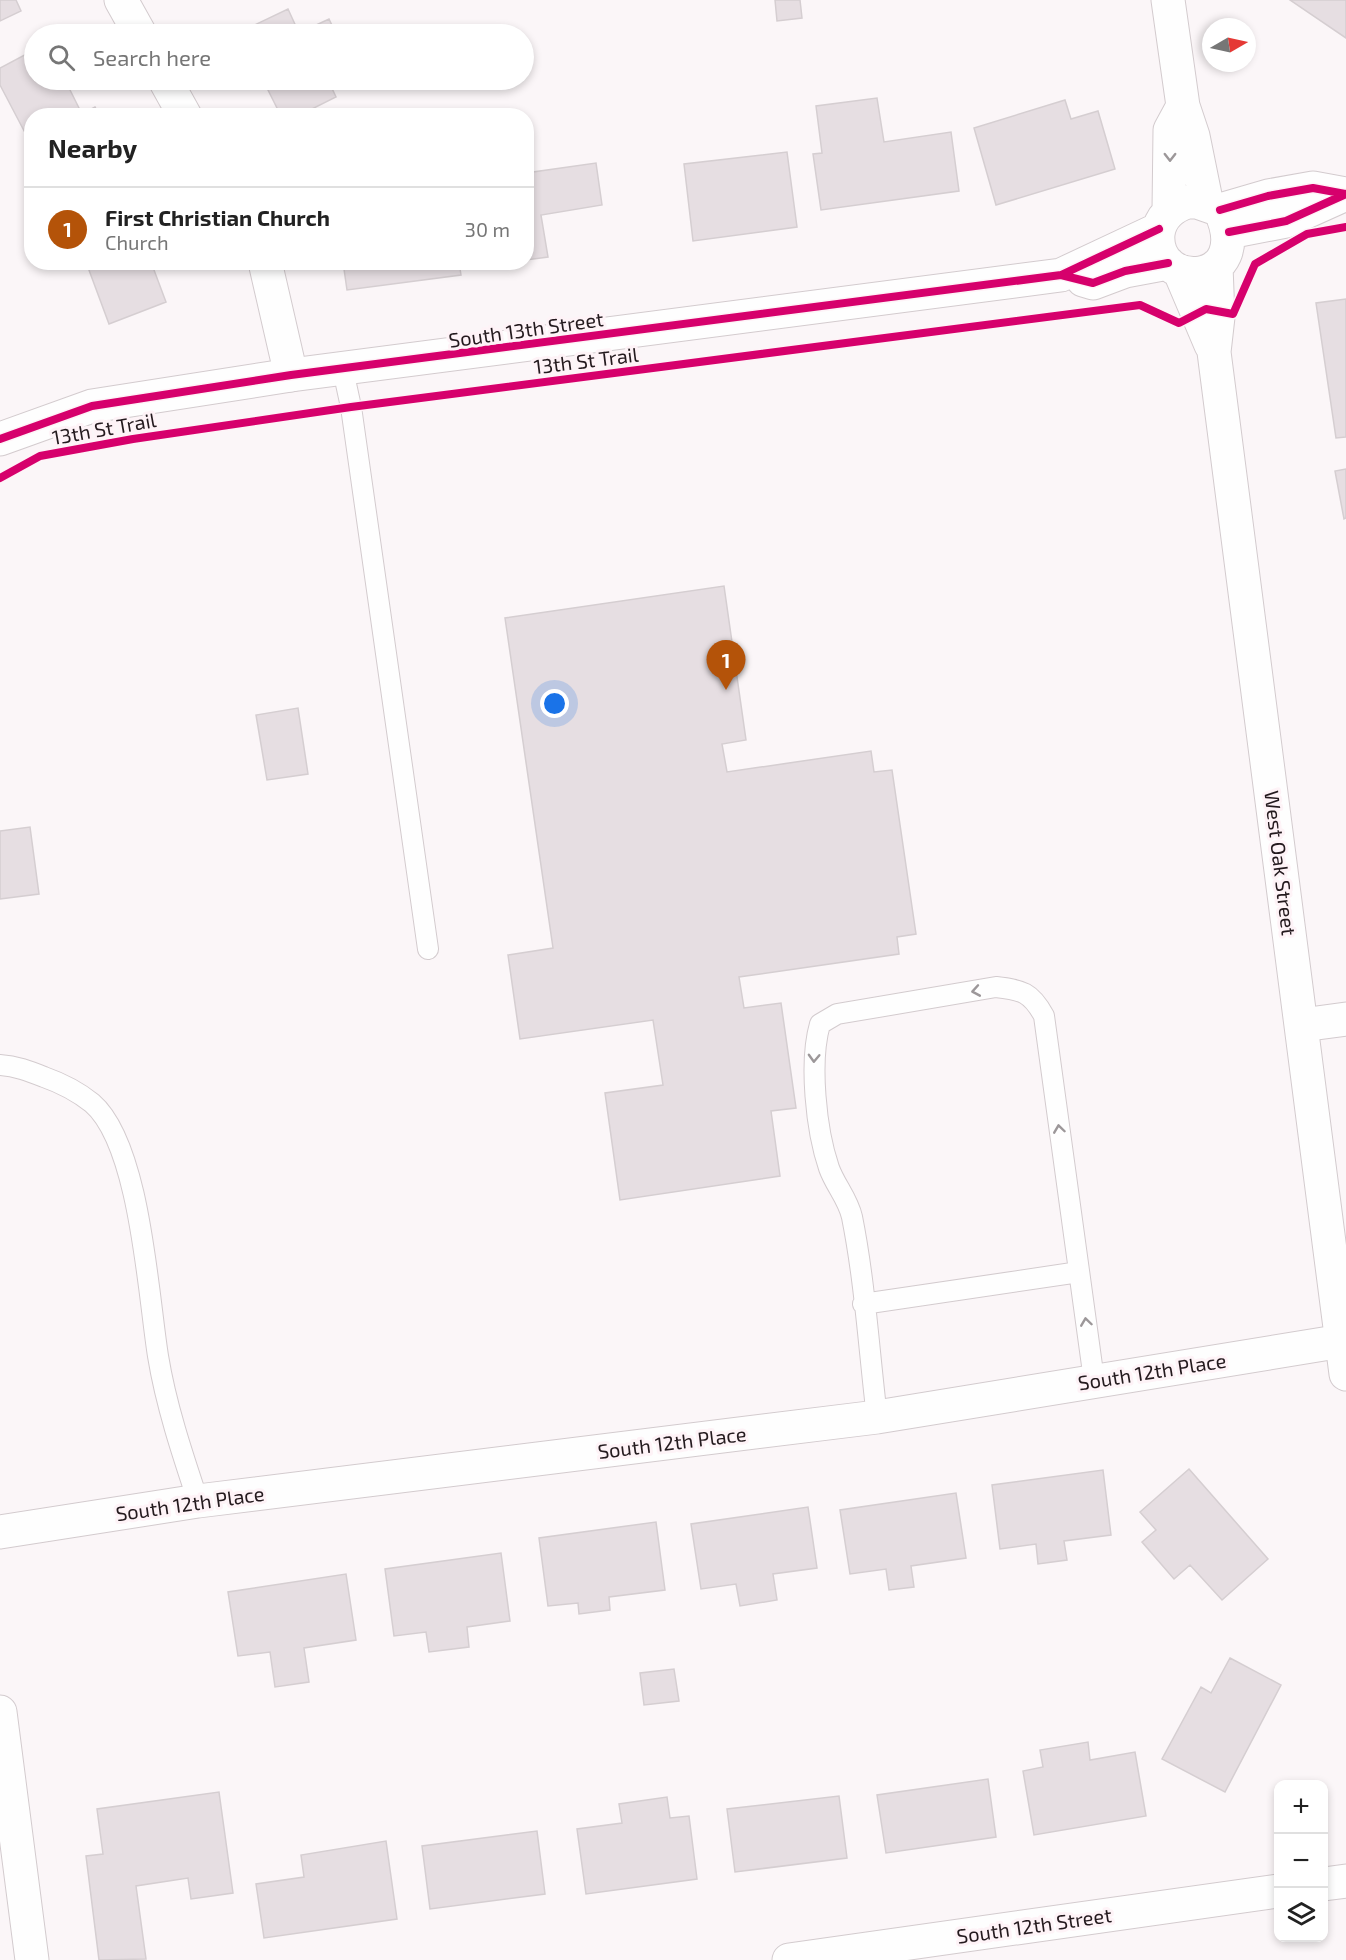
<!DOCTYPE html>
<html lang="en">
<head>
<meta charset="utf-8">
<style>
	:root { --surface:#fff; --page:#f2f2f2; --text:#222; --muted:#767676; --line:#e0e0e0; --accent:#b45309 }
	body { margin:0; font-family:"Exo 2",sans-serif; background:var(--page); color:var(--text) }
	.controls { position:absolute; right:18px; bottom:18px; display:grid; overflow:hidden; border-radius:12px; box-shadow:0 3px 9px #0003 }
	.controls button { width:54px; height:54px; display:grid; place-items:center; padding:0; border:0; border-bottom:2px solid var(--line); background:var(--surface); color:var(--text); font:30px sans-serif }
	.compass { position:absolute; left:1202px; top:18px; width:54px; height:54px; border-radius:50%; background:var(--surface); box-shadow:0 3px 9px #0003; rotate:81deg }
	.you { position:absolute; left:555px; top:704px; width:21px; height:21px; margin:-15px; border:4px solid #fff; border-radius:50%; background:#1a73e8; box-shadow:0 0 0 9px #1a73e833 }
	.badge { display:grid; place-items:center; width:39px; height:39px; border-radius:50%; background:var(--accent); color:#fff; font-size:20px; font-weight:700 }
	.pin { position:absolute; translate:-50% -50px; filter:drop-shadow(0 2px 3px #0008) }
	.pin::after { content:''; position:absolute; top:32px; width:21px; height:18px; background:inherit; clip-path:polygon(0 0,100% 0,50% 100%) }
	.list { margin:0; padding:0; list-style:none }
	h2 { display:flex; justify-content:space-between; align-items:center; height:78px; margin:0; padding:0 24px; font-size:26px }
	h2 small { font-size:20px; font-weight:400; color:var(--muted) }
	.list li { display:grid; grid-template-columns:39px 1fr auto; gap:18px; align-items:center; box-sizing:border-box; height:84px; padding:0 24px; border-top:2px solid var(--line) }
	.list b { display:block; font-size:22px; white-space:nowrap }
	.list p { margin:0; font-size:20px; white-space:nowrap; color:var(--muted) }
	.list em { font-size:20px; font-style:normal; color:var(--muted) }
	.icon { flex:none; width:33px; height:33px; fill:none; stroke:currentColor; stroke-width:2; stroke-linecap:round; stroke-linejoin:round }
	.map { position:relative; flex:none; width:1346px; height:1960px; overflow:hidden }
	.search { position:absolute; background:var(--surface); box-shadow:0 3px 9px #0003; left:24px; top:24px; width:510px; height:66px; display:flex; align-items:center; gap:15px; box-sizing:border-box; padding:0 21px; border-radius:33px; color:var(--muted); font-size:22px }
	.panel { position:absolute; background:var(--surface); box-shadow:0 3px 9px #0003; left:24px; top:108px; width:510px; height:162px; border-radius:24px }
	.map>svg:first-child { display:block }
	.building { fill:#e6dee2; stroke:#d5ced1; stroke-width:1.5 }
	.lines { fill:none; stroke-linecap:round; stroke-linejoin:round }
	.service-casing { stroke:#d3cbce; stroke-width:22 }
	.minor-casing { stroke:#d3cbce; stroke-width:35 }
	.tertiary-casing { stroke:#d3cbce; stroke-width:35 }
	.service { stroke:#fefefe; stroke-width:20 }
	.minor { stroke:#fefefe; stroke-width:33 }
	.tertiary { stroke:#fefefe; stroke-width:33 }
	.cycleway-casing { stroke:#fef3f7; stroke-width:11 }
	.cycleway { stroke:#d6006c; stroke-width:8 }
	.oneway { stroke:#9c9799 }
	.labels { text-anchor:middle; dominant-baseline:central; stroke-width:6; stroke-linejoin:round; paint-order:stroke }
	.street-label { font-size:20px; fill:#241a1e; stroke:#fef3f7 }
</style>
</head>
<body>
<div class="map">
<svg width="1346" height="1960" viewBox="0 0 1346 1960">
	<rect width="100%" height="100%" fill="#fbf6f8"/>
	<path class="building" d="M0,0H16L21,11L0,21Z
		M775,0H800L802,18L777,21Z
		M1290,0H1346V38Z
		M288,9L299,33L329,19L336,34H242L240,32Z
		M34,50V80H65L82,114L95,107L100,116H32V146L0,85V68Z
		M263,80H328L336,97L298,116H281Z
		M877,98L884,142L951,132L959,191L821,210L813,154L822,153L816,106Z
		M1065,100L1071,119L1098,111L1115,169L996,205L974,128Z
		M787,152L797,227L693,241L684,164Z
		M596,163L602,205L541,215L548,257L526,260V173Z
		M86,262H151L166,302L109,324Z
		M343,262H459L461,275L347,290Z
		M1346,299V437L1336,438L1316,303Z
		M1346,469V518L1344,519L1335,471Z
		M724,586L746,740L722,744L727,772L871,751L874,772L892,770L916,934L897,937L899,954L739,977L744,1008L781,1003L796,1108L771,1111L780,1176L620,1200L605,1093L663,1085L653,1020L520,1039L508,955L553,948L505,618Z
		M298,708L308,774L267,780L256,715Z
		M30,827L39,894L0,899V831Z
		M1189,1469L1268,1559L1222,1600L1190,1565L1174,1579L1142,1542L1156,1530L1140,1512Z
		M1103,1470L1111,1535L1064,1541L1067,1560L1038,1564L1036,1544L1000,1549L992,1485Z
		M956,1493L966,1558L911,1566L914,1587L889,1590L886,1569L850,1574L840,1510Z
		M808,1507L817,1568L773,1574L777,1600L740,1606L736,1584L701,1589L691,1524Z
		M656,1522L665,1590L609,1597L610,1610L579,1614L578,1603L548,1606L539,1538Z
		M501,1553L510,1621L467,1627L469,1647L429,1652L426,1632L394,1636L385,1569Z
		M346,1574L356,1640L304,1648L309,1682L275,1687L270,1652L238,1656L228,1592Z
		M1230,1658L1281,1685L1225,1792L1162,1759L1201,1687L1211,1693Z
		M674,1669L679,1701L644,1705L640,1673Z
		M1088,1742L1090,1760L1135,1752L1146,1816L1034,1835L1023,1771L1043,1767L1040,1750Z
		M988,1779L996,1837L886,1853L877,1795Z
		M219,1792L233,1893L191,1899L188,1878L136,1886L146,1959L99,1960L86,1856L103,1854L97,1809Z
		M839,1796L847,1858L735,1872L727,1809Z
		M667,1797L670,1818L689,1816L697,1879L586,1894L577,1829L622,1823L619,1804Z
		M537,1831L545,1894L430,1909L422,1846Z
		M386,1841L397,1919L264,1938L256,1884L304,1877L301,1855Z"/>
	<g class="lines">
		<g class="service-casing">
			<path id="service" d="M343,370L351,407L428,949
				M0,1065C16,1066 29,1071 44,1077C61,1083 77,1091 92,1103C140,1144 148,1293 158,1356C166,1405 182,1453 198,1501
				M863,1304L1079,1272
				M877,1417C869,1351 865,1282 852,1217C848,1199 835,1185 829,1168C816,1130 809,1062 820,1024L837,1014L996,987C1022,990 1031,992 1044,1016L1094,1380"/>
		</g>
		<g class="minor-casing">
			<path id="minor" d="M121,0L140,34
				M165,80L185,116
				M265,262L291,375
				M1302,1025L1346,1019
				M0,1532L198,1501L877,1417L1342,1341
				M0,1712L32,1960
				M1324,1884L1346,1881
				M789,1960L1278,1891"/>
		</g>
		<g class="tertiary-casing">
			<path id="tertiary" d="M1168,0L1183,106L1193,136L1207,205
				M1187,202H1197L1220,210C1256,288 1153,292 1158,234C1160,217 1172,207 1187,202Z
				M1220,210L1268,196L1313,188L1346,194
				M1169,211L1170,130L1183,106
				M1229,232L1286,221L1346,194
				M1216,266L1218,317L1214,352L1346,1374
				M1180,272L1211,345
				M1083,280L1093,283L1125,271L1168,263
				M0,439L92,406L291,375L1061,275L1159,229"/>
		</g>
		<use href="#service" class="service"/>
		<use href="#minor" class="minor"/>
		<use href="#tertiary" class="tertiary"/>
		<g class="cycleway-casing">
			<path id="cycleway" d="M1220,210L1268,196L1313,188L1346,194
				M1229,232L1286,221L1346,194
				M1061,275L1093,283L1125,271L1168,263
				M0,439L92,406L291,375L1061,275L1159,229
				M0,478L40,456L133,439L351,407L1140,305L1179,323L1206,309L1233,314L1255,264L1307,234L1346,227"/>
		</g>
		<use href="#cycleway" class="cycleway"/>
	</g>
	<defs><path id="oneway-chevron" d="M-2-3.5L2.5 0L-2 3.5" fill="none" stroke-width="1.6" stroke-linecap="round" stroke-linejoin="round" transform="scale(1.5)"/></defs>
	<g class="oneway">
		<use href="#oneway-chevron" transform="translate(1170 157) rotate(90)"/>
		<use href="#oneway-chevron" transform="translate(976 991) rotate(170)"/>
		<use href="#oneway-chevron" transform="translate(814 1058) rotate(92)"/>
		<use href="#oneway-chevron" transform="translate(1059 1129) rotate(-98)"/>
		<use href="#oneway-chevron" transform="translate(1086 1322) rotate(-98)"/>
	</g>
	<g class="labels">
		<g class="street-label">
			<text transform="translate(526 329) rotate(-8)">South 13th Street</text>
			<text transform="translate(586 360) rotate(-7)">13th St Trail</text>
			<text transform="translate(104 428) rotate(-10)">13th St Trail</text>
			<text transform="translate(1281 863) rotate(83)">West Oak Street</text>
			<text transform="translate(1152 1371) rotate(-9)">South 12th Place</text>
			<text transform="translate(672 1442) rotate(-7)">South 12th Place</text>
			<text transform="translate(190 1503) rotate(-8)">South 12th Place</text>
			<text transform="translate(1034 1925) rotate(-8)">South 12th Street</text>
		</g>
	</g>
</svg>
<div class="controls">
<button>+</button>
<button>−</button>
<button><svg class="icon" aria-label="layers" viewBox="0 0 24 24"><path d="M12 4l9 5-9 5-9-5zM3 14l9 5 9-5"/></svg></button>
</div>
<svg class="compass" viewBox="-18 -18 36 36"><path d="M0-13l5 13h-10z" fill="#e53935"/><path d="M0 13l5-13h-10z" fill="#767676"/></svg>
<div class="you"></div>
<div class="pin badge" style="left:726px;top:690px">1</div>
<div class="search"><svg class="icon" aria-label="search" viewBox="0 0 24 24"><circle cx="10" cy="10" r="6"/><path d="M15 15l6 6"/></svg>Search here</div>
<section class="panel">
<h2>Nearby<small></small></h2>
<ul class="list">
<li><span class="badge">1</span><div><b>First Christian Church</b><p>Church</p></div><em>30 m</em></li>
</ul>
</section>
</div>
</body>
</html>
